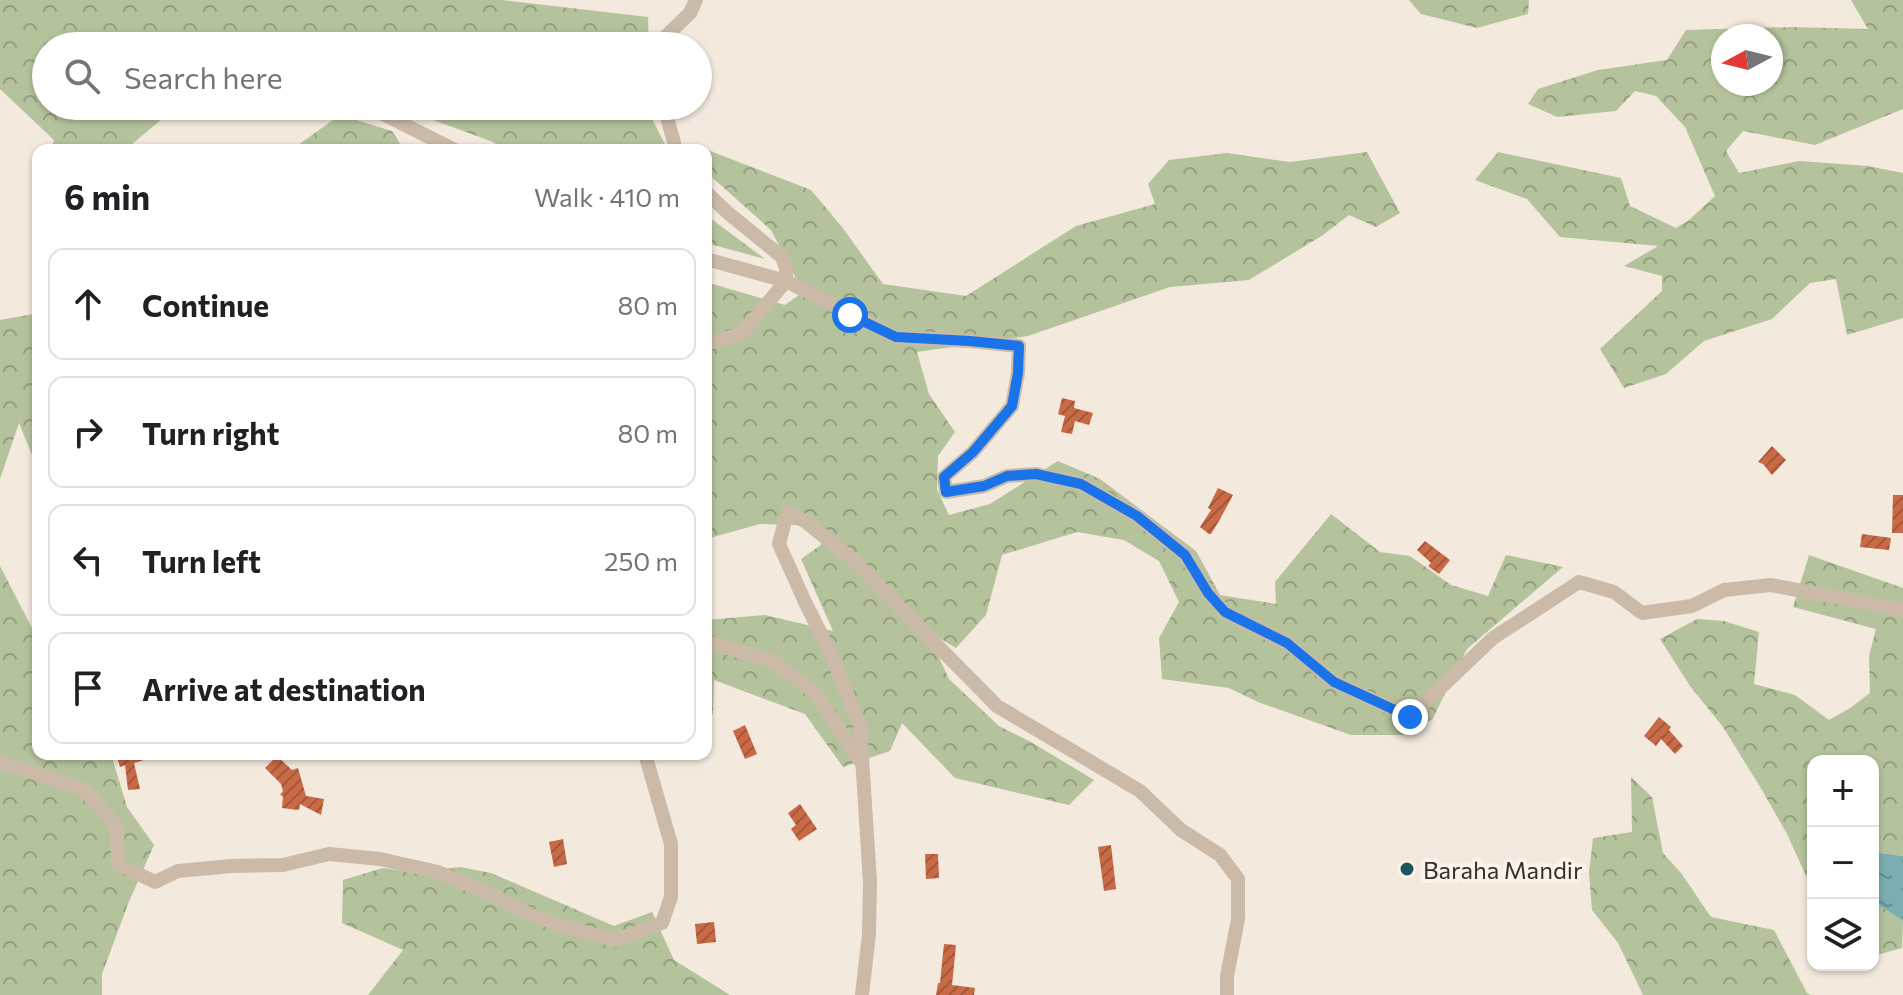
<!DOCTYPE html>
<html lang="en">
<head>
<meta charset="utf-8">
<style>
	:root { --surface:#fff; --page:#f2f2f2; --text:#202124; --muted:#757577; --line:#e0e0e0 }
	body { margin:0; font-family:Commissioner,sans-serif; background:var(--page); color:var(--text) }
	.controls { position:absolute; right:24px; bottom:24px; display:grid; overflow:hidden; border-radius:16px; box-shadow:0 2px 6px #0004 }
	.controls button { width:72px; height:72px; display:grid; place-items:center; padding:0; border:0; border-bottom:2px solid var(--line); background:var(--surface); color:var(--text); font:40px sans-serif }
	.compass { position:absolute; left:1711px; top:24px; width:72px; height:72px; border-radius:50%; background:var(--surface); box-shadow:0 2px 6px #0004; rotate:263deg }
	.stop { position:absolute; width:24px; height:24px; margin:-18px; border:6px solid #1a73e8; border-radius:50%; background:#fff }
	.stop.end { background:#1a73e8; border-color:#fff; box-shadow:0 2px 8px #0008 }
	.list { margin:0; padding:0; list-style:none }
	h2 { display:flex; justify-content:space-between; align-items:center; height:104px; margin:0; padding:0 32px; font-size:34px }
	h2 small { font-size:26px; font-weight:400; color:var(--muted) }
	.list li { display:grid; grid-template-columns:52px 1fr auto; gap:24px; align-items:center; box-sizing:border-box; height:112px; margin:0 16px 16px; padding:0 16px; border:2px solid var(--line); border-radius:16px }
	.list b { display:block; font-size:30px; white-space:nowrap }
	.list em { font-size:26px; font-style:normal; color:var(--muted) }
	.icon { flex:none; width:44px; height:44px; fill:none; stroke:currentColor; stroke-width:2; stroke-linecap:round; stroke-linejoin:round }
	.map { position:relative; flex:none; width:1903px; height:995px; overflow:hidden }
	.search { position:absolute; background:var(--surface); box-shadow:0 2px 6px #0004; left:32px; top:32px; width:680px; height:88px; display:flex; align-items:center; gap:20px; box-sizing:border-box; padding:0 28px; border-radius:44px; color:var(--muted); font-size:30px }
	.panel { position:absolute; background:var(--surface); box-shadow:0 2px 6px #0004; left:32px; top:144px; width:680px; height:616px; border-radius:16px }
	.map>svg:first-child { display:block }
	.forest { fill:url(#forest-crowns); fill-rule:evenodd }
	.water { fill:url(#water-ripples) }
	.building { fill:url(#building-hatch) }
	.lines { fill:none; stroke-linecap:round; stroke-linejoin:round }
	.minor { stroke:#ccbaa8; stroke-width:14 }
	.route { stroke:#1a73e8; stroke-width:10 }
	.poi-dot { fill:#1d565c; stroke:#faf3ea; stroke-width:3 }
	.labels { text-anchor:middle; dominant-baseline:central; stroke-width:8; stroke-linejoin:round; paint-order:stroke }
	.poi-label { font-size:24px; fill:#392e29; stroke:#faf3ea; text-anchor:start }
</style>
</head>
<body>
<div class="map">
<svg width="1903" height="995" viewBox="0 0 1903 995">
	<defs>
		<pattern id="forest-crowns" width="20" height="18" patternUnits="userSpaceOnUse" patternTransform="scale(2)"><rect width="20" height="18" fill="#b5c39c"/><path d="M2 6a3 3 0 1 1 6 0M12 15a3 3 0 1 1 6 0" fill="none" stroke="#949f7f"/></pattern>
		<pattern id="water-ripples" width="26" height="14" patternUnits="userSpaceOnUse" patternTransform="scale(2)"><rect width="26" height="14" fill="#7baeb1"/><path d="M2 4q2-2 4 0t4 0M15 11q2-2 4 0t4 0" fill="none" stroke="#668e90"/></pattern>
		<pattern id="building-hatch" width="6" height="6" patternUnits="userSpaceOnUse" patternTransform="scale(2)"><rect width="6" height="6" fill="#c96945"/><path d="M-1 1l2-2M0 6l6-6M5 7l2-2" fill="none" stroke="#a4573a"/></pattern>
	</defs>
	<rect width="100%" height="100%" fill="#f3e9dd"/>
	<path class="forest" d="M0,0H501L648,17L649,46H46V106H189L163,118L125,150H51L54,140L0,89Z
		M1409,0H1529L1528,14L1477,28L1421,14Z
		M1851,0H1903V109L1815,145L1743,131L1726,151L1739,173L1799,161L1868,166L1903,173V318L1847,335L1836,279L1810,283L1772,319L1704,341L1666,374L1624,388L1600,349L1662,291V276L1624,266L1658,246L1560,237L1527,199L1475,180L1498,152L1621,178L1630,206L1676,228L1689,220L1715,196L1685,127L1656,96L1635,91L1616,111L1557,117L1528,104L1538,89L1598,70L1667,60L1686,30L1793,27L1868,29ZM1723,36H1771V84H1723Z
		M395,106H651V117L668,150H504L493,142Z
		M340,115L392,131L404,150H291Z
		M697,146L811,190L842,227L883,284L966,296L1076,226L1155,204L1148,184L1169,160L1227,153L1290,162L1367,152L1400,213L1376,227L1349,215L1323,235L1249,280L1170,287L1028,336L917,352L929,394L955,432L938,456L937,490L949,515L990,504L1058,461L1100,479L1196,551L1220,595L1276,604L1275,582L1331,514L1380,552L1410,556L1451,585L1488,596L1506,555L1563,567L1467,649L1432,720L1402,735H1351L1258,702L1229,688L1162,679L1159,638L1179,602L1159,561L1124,540L1077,532L1002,555L986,615L956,648L926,630L949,679L999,726L1031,742L1094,780L1069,805L955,778L902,723L890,751L843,767L805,714L714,680L713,714L706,717V620L765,615L833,631L801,559L822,544L799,525L760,524L706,539V282L785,305L803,292L771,230L706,172V150H698Z
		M706,215L765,259L706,243Z
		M38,313V470L19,423L0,479V320Z
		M1809,555L1903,588V856L1873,852V761H1813V891L1787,834L1762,790L1723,727L1690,686L1660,639L1697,619L1724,621L1759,632L1754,684L1795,695L1829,720L1850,708L1870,693L1869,656L1876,629L1793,607Z
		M0,566L33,630L38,635V754H111L127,807L154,845L128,904L102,974V995H0Z
		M1631,777L1652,797L1663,853L1681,873L1711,917L1774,930L1807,993L1811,995H1643L1618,943L1592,910L1589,873L1593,838L1632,832Z
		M460,867L491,873L614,926L652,912L674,960L730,995H368L403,950L342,923L343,880L383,868L412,872Z
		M1873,901L1903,921L1902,948L1877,955L1873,951Z"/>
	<path class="water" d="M1873,852L1903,856V921L1873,901Z"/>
	<path class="building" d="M1062,398L1075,401L1074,408L1093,413L1089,425L1075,421L1072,434L1061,432L1065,416L1058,414Z
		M1772,446L1786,460L1772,475L1763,464L1758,462Z
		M1218,488L1233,495L1219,521L1211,534H1209L1200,527L1211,510L1208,508Z
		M1893,495H1903V533H1892Z
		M1862,534L1891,538L1889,550L1860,547Z
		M1425,541L1450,560L1439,574L1428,566L1431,563L1417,550Z
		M1659,717L1671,727L1669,730L1683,746L1675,754L1661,739L1656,746L1644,736Z
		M745,725L757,754L745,759L733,731Z
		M116,754H152L153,757L134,763L140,789L128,790L125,765L120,767Z
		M277,756L292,770L298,768L306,796L324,799L321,815L300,804L299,810L282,808L283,796L280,795L283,791L281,784L265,768Z
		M800,804L817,829L799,841L791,829L796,825L788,813Z
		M563,839L567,864L554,867L549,842Z
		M1111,845L1116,889L1104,891L1098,847Z
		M925,854H938L939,878L926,879Z
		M714,922L716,942L697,944L695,924Z
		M944,944L956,945L952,985L975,988L974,995H936L938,983H940Z"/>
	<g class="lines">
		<path class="minor" d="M660,46L664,38L690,13L696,0
			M664,106L676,150
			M373,109L455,150
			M706,192L728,213L782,257L786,268V281L744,331L734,336L706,344
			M706,259L786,281L896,337L970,341L1019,346L1018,373L1012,406L973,452L944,477L946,492L984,486L1007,476L1036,474L1081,484L1137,516L1185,555L1208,593L1225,612L1287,643L1334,682L1410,717L1493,638L1579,582L1614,592L1642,613L1692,606L1724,590L1771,585L1903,610
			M706,642L773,661L816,694L862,764
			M0,762L83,789L117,826L118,864L155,882L178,871L231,866L283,865L329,854L380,859L438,872L488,893L531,915L569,928L615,940L662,923L671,897V844L645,754
			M862,995L869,934L870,882L860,726L830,652L805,602L779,544L787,513L805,521L851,558L997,706L1140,791L1181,830L1220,855L1238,879V919L1227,976V995"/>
	</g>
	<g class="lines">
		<path class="route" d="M850,315L896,337L970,341L1019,346L1018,373L1012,406L973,452L944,477L946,492L984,486L1007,476L1036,474L1081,484L1137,516L1185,555L1208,593L1225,612L1287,643L1334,682L1410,717"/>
	</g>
	<circle class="poi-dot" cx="1407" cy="869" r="8"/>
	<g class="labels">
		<g class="poi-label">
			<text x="1423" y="869">Baraha Mandir</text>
		</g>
	</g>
</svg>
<div class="controls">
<button>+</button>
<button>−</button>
<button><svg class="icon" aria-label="layers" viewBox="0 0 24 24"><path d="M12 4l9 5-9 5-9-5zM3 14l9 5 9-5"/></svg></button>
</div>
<svg class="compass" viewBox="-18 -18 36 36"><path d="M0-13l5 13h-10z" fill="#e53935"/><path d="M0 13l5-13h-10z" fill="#757577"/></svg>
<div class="stop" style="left:850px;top:315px"></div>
<div class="stop end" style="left:1410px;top:717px"></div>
<div class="search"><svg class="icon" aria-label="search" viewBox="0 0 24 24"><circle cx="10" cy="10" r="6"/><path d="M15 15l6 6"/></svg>Search here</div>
<section class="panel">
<h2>6 min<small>Walk · 410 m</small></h2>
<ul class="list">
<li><svg class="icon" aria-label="ahead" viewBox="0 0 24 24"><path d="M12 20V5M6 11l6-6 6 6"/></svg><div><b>Continue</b></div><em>80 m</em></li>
<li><svg class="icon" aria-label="right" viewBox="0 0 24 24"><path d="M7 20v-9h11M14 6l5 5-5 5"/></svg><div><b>Turn right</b></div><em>80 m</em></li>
<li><svg class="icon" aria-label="left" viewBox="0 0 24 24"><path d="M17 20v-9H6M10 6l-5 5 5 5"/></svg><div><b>Turn left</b></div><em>250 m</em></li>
<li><svg class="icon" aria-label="arrive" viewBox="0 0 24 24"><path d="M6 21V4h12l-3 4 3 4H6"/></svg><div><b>Arrive at destination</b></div></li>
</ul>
</section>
</div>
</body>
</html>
